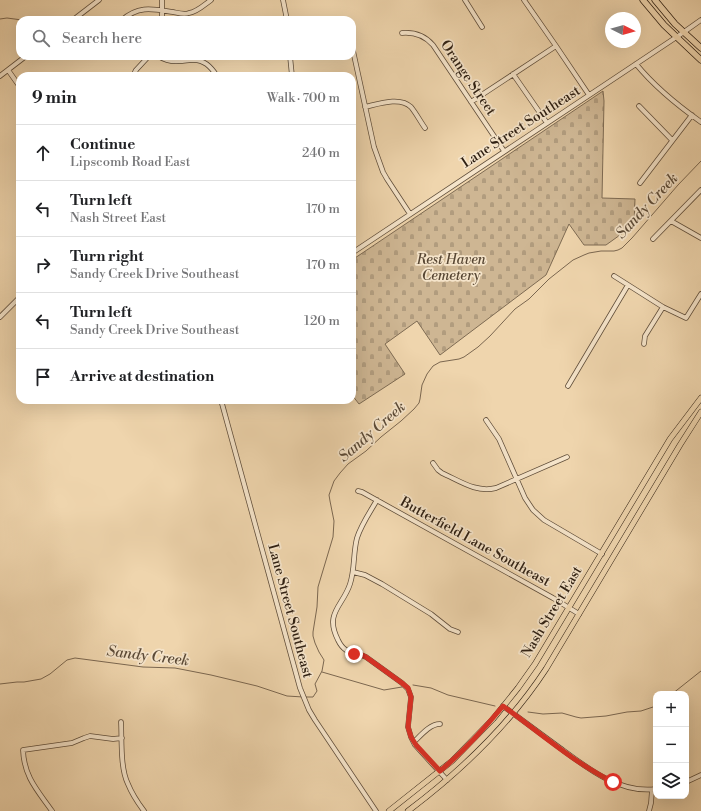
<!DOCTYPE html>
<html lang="en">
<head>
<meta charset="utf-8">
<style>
	:root { --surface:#fff; --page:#f2f2f2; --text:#202124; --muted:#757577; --line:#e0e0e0 }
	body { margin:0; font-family:"Libre Bodoni",serif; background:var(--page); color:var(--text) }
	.controls { position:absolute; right:12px; bottom:12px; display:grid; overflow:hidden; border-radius:8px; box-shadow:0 4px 16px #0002 }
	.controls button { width:36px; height:36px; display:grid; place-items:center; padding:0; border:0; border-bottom:1px solid var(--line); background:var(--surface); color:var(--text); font:20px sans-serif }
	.compass { position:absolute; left:605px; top:12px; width:36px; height:36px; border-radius:50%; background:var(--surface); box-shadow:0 4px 16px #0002; rotate:95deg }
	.stop { position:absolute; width:12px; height:12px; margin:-9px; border:3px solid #d93025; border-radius:50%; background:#fff }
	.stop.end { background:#d93025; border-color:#fff; box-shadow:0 1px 4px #0008 }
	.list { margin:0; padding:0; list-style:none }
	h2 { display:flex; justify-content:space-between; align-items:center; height:52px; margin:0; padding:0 16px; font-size:17px }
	h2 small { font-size:13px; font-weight:400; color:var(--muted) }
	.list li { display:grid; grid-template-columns:26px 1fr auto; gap:12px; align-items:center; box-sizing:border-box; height:56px; padding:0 16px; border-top:1px solid var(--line) }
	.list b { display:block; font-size:15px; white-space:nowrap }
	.list p { margin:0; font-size:13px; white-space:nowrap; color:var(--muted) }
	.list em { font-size:13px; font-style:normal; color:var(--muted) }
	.icon { flex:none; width:22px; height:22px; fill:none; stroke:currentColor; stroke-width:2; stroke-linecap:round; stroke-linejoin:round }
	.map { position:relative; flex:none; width:701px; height:811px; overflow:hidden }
	.search { position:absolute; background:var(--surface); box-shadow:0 4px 16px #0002; left:16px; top:16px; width:340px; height:44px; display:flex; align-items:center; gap:10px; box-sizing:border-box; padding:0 14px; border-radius:12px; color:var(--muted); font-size:15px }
	.panel { position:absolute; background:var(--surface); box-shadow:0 4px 16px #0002; left:16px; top:72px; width:340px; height:332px; border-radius:12px }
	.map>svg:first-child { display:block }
	.cemetery { fill:url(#cemetery-stones); stroke:#7e6b53 }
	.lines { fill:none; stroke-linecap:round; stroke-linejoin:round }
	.stream { stroke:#7b6750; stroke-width:1 }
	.minor-casing { stroke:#5f4d3a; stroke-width:5.5 }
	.major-casing { stroke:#2f2013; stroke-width:6 }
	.highway-casing { stroke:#2f2013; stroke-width:7 }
	.minor { stroke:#f5e4ca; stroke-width:4 }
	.major { stroke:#efd5ad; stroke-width:5 }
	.highway { stroke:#efd5ad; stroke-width:5.5 }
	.route { stroke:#d93025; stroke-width:5 }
	.labels { text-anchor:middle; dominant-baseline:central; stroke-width:3.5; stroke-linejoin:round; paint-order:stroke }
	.street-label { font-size:14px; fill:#2f2013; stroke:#f5e4ca }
	.park-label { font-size:14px; font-style:italic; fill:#574633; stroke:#f5e4ca }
	.water-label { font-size:15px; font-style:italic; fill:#5b4a37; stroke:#f5e4ca }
</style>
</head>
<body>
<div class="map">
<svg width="701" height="811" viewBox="0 0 701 811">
	<defs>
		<pattern id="cemetery-stones" width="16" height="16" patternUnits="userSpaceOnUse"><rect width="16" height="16" fill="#ceb693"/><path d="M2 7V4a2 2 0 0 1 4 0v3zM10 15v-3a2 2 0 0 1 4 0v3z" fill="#b19c7e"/></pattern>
	</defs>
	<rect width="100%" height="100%" fill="#efd5ad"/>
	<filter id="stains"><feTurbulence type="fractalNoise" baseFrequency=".005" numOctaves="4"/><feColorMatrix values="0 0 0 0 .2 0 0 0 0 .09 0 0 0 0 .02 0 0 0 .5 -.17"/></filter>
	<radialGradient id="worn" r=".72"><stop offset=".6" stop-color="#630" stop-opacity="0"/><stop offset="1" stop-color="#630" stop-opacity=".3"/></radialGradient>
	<path class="cemetery" d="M603,91L604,101L602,198L635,199L634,225L606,245H584L569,224L546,275L440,355L417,321L385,344L405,374L359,404L352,395V260Z"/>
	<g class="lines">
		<path class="stream" d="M0,19L7,18L22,20
			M322,672L384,690L402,687
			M0,684L17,682H24L41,679L50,674L67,660L75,658L143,667L175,668L211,675L257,686L287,696L303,697
			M413,685L431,688L448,695L495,706
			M672,694L701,671
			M306,697H313L317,691L315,684L322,671L324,660L319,652L315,643L313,636V632L317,607L318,587L333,537L334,521L330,501L329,495L334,481L340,473L348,464L366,451L381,437L401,421L414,409L419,403L420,399L422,385L427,374L433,366L440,362L459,359L464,357L478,347L490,336L515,309L529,299L549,279L573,260L584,255L589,253L601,251H614L618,250L622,248L632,238L678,185L701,161
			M528,712L543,714L562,713L576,717L581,718L606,716L627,712L641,711L656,706"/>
		<g class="minor-casing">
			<path id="minor" d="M162,0V20
				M283,0L287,20
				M465,0L482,27
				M524,0L556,46L589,95
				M73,20L99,0
				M122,20C139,5 153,9 173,12C178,13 184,15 189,13C197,12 204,5 211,0
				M402,33C414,32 425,36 433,45L504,151
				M352,46L374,147L383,172L387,179L410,214
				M158,56C165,60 172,62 179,61C184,61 188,60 192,60C204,59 211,67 217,76
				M290,56L292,76
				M636,64C654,86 677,105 701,122
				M8,70L20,87
				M513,74L547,123
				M0,76L26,56
				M133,76L136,70L149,56
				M471,102L556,46
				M639,106L672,140
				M365,107C378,104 400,96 411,107C416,113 420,121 425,128
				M640,183L692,115
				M671,221L701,238
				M653,239L701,190
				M352,253L636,64L684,32L701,20
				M614,276L663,307L686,318L701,294
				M0,317L20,297
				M644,344L645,336L663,307
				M568,386L628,285
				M221,400L300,688L309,710L315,720L376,811
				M486,420L499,439L525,498L533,510L544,520L602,554
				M433,463L438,470L442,473C460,481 476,493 496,488L567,457
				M358,491L362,492L553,598L579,614
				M377,500C370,512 361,525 357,538C353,553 355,569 350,584C343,606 324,613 338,640C345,655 354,651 366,657L402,683L408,689L411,697L408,727L411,737L415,745L447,780
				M353,572L365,575L382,584L431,614L450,629L458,632
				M503,706C522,720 541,734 560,748C587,768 620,794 656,789
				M121,722C122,740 120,768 128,784C132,794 138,803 144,811
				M414,742C421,735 430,724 440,724
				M686,782L701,775
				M52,811C38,791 24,777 23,750L72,743L84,738L90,736L113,739L122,738
				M649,811L651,803L652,790"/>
		</g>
		<g class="major-casing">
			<path id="major" d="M389,811L452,761L493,719L518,688L535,664L670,439L701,398
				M408,811C461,771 510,724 546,669L680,445L701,412"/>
		</g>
		<g class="highway-casing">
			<path id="highway" d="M643,0L664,25L701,60
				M655,0L675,24L701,48"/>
		</g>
		<use href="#minor" class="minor"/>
		<use href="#major" class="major"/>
		<use href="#highway" class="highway"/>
	</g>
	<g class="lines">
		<path class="route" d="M354,654L362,655L366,657L402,683L408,688L411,697L408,727L411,737L416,745L440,771C463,752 484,729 503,706C539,732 573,762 613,782"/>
	</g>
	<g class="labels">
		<g class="street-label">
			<text transform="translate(468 78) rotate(56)">Orange Street</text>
			<text transform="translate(521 127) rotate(-33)">Lane Street Southeast</text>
			<text transform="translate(475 542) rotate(29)">Butterfield Lane Southeast</text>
			<text transform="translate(290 611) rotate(75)">Lane Street Southeast</text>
			<text transform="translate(552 612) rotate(-59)">Nash Street East</text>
		</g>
		<g class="park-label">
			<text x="451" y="260">Rest Haven<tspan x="451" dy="16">Cemetery</tspan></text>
		</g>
		<g class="water-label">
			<text transform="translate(647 206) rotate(-47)">Sandy Creek</text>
			<text transform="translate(372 432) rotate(-41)">Sandy Creek</text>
			<text transform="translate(148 656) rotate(7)">Sandy Creek</text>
		</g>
	</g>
	<rect width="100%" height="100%" filter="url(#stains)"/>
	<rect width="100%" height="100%" fill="url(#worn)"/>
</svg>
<div class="controls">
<button>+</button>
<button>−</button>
<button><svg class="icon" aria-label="layers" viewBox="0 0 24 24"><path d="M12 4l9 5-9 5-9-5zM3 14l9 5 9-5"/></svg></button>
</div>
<svg class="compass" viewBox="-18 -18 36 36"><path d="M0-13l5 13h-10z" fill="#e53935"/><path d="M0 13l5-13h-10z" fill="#757577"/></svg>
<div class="stop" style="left:613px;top:782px"></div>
<div class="stop end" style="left:354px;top:654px"></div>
<div class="search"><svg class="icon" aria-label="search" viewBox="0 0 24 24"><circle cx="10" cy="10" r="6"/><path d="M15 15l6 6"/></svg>Search here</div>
<section class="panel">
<h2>9 min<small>Walk · 700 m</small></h2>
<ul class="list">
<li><svg class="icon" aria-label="ahead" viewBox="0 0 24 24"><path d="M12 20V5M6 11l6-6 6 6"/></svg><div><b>Continue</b><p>Lipscomb Road East</p></div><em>240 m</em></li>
<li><svg class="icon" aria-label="left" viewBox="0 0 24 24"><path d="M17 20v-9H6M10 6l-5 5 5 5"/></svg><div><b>Turn left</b><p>Nash Street East</p></div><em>170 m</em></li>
<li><svg class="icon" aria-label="right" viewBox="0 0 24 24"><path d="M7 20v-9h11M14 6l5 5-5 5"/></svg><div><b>Turn right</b><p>Sandy Creek Drive Southeast</p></div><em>170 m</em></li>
<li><svg class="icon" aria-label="left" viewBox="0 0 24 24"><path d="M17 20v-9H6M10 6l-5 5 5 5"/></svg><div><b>Turn left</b><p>Sandy Creek Drive Southeast</p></div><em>120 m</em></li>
<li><svg class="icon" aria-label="arrive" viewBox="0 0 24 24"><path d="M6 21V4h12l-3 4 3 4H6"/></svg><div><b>Arrive at destination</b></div></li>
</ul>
</section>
</div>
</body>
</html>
